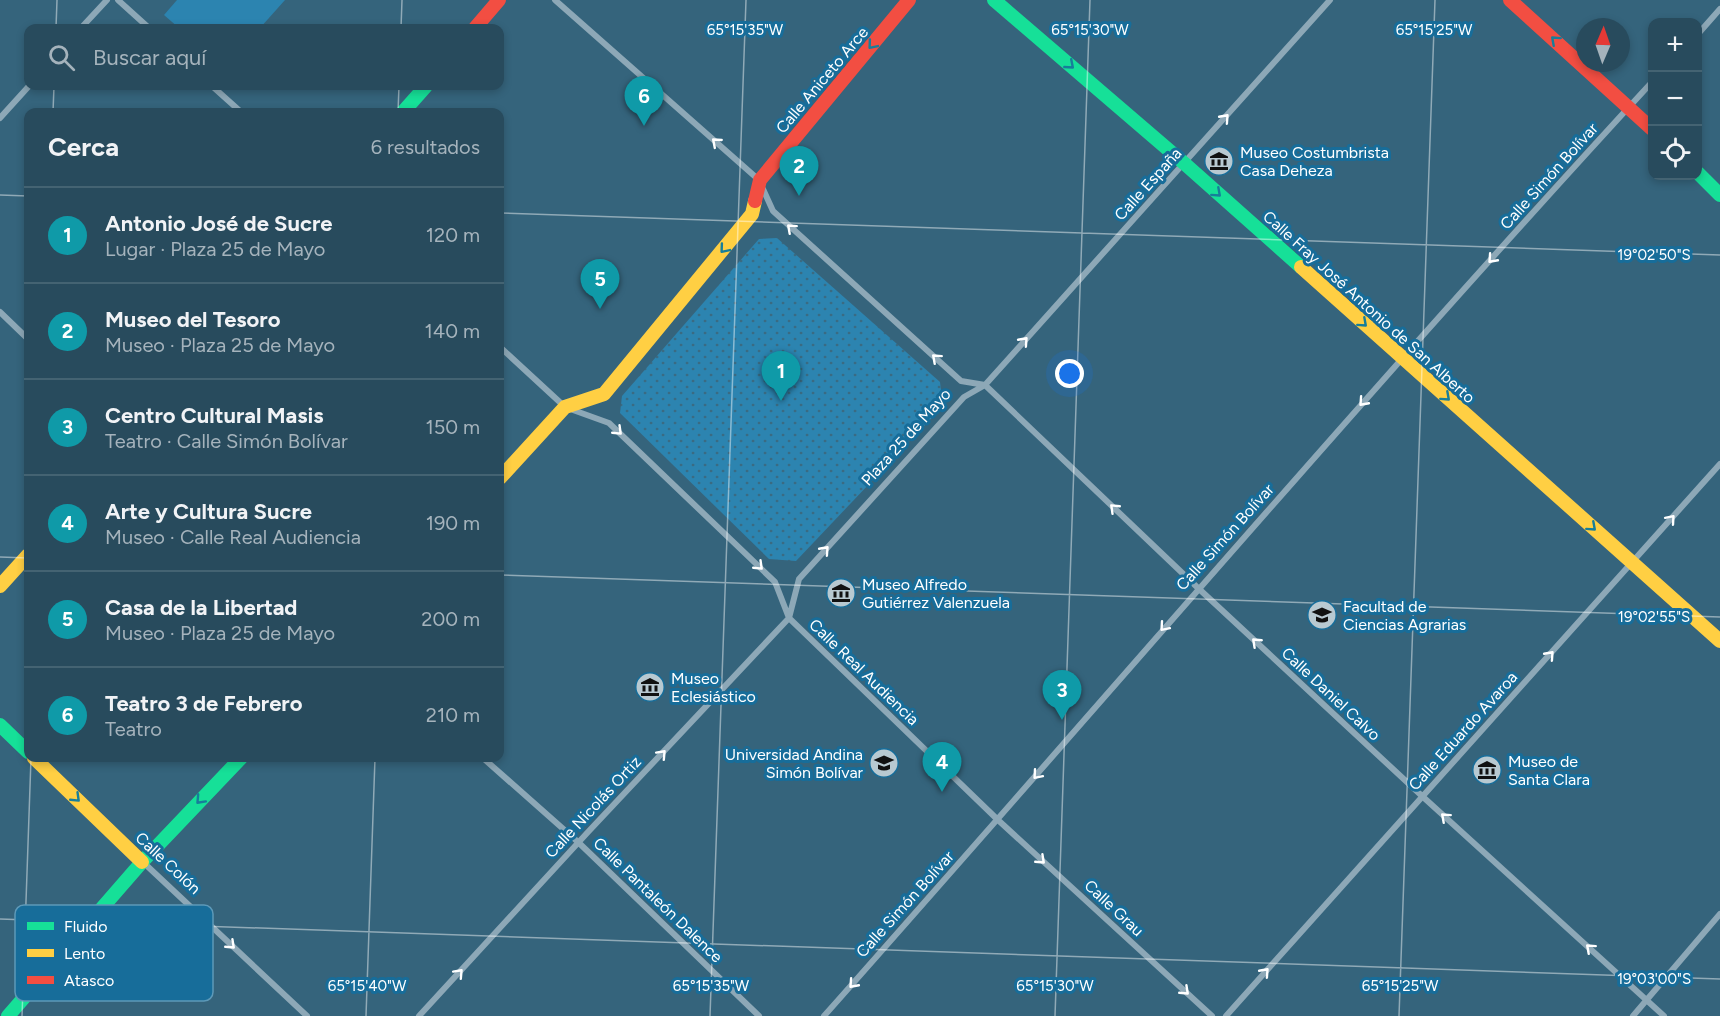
<!DOCTYPE html>
<html lang="es">
<head>
<meta charset="utf-8">
<style>
	:root { --surface:#284b5d; --page:#305263; --text:#f1f3f6; --muted:#a5b3bc; --line:#446372; --accent:#b8c9d1 }
	body { margin:0; font-family:Figtree,sans-serif; background:var(--page); color:var(--text) }
	.controls { position:absolute; right:18px; top:18px; display:grid; overflow:hidden; border-radius:12px; box-shadow:0 3px 9px #0003 }
	.controls button { width:54px; height:54px; display:grid; place-items:center; padding:0; border:0; border-bottom:2px solid var(--line); background:var(--surface); color:var(--text); font:30px sans-serif }
	.compass { position:absolute; left:1576px; top:18px; width:54px; height:54px; border-radius:50%; background:var(--surface); box-shadow:0 3px 9px #0003; rotate:2deg }
	.you { position:absolute; left:1070px; top:374px; width:21px; height:21px; margin:-15px; border:4px solid #fff; border-radius:50%; background:#1a73e8; box-shadow:0 0 0 9px #1a73e833 }
	.badge { display:grid; place-items:center; width:39px; height:39px; border-radius:50%; background:var(--accent); color:#fff; font-size:20px; font-weight:700 }
	.pin { position:absolute; translate:-50% -50px; filter:drop-shadow(0 2px 3px #0008) }
	.pin::after { content:''; position:absolute; top:32px; width:21px; height:18px; background:inherit; clip-path:polygon(0 0,100% 0,50% 100%) }
	.list { margin:0; padding:0; list-style:none }
	h2 { display:flex; justify-content:space-between; align-items:center; height:78px; margin:0; padding:0 24px; font-size:26px }
	h2 small { font-size:20px; font-weight:400; color:var(--muted) }
	.list li { display:grid; grid-template-columns:39px 1fr auto; gap:18px; align-items:center; box-sizing:border-box; height:96px; padding:0 24px; border-top:2px solid var(--line) }
	.list b { display:block; font-size:22px; white-space:nowrap }
	.list p { margin:0; font-size:20px; white-space:nowrap; color:var(--muted) }
	.list em { font-size:20px; font-style:normal; color:var(--muted) }
	.icon { flex:none; width:33px; height:33px; fill:none; stroke:currentColor; stroke-width:2; stroke-linecap:round; stroke-linejoin:round }
	.map { position:relative; flex:none; width:1720px; height:1016px; overflow:hidden }
	.search { position:absolute; background:var(--surface); box-shadow:0 3px 9px #0003; left:24px; top:24px; width:480px; height:66px; display:flex; align-items:center; gap:15px; box-sizing:border-box; padding:0 21px; border-radius:12px; color:var(--muted); font-size:22px }
	.panel { position:absolute; background:var(--surface); box-shadow:0 3px 9px #0003; left:24px; top:108px; width:480px; height:654px; border-radius:12px }
	.map>svg:first-child { display:block }
	.grass { fill:#2c84b0 }
	.park { fill:url(#park-dots) }
	.lines { fill:none; stroke-linecap:round; stroke-linejoin:round }
	.street { stroke:#8da8b7; stroke-width:6 }
	.fast { stroke:#16e098; stroke-width:14 }
	.slow { stroke:#ffcf43; stroke-width:14 }
	.jam { stroke:#f24e42; stroke-width:14 }
	.oneway { stroke:#177e9a }
	.oneway2 { stroke:#fff }
	.ticks { fill:none; stroke:#fff; stroke-width:1.5; stroke-opacity:0.45 }
	.labels { text-anchor:middle; dominant-baseline:central; stroke-width:6; stroke-linejoin:round; paint-order:stroke }
	.street-label { font-size:16px; fill:#fff; stroke:#176d9a }
	.poi-label { font-size:16px; fill:#fff; stroke:#176d9a; text-anchor:start }
	.key { fill:#176d9a; stroke:#5d99b8; stroke-width:1.5 }
	.key-label { font-size:16px; fill:#fff }
	.ticks-label { font-size:15px; text-anchor:middle; fill:#fff; stroke:#176d9a; stroke-width:6; stroke-linejoin:round; paint-order:stroke }
</style>
</head>
<body>
<div class="map">
<svg width="1720" height="1016" viewBox="0 0 1720 1016">
	<defs>
		<pattern id="park-dots" width="8" height="8" patternUnits="userSpaceOnUse" patternTransform="scale(1.5)"><rect width="8" height="8" fill="#2c84b0"/><path d="M2 2h.1M6 6h.1" fill="none" stroke="#3a6b83" stroke-width="1.8" stroke-linecap="round"/></pattern>
	</defs>
	<rect width="100%" height="100%" fill="#35647c"/>
	<path class="grass" d="M177,0H285L260,28H179L164,15Z"/>
	<path class="park" d="M777,238L940,382L943,406L796,561L769,559L620,413L622,396L759,239Z"/>
	<g class="lines">
		<path class="street" d="M118,0L149,28
			M555,0L759,180
			M81,28L107,0
			M1698,34L1720,9
			M212,86L241,112
			M0,118L29,86
			M763,189L773,211L961,381L985,385
			M0,312L28,339
			M500,347L564,406
			M985,385L1198,588L1422,796L1664,1016
			M573,410L609,423L775,582L789,618L998,820L1212,1016
			M483,758L578,842L759,1016
			M145,864L307,1016
			M419,1016L588,832L789,618L799,579L964,397L985,385L1330,0
			M824,1016C1100,705 1370,388 1652,82
			M1226,1016L1720,464
			M1633,1016L1720,914"/>
		<path class="fast" d="M994,0L1185,164L1301,267
			M403,112L426,86
			M1698,173L1720,195
			M0,725L28,752
			M8,1016L142,862L241,758"/>
		<path class="slow" d="M1301,267L1720,641
			M500,478L565,407L604,394L752,214L755,201
			M0,586L28,555
			M34,758L142,862"/>
		<path class="jam" d="M1510,0L1652,129
			M475,28L499,0
			M755,201L760,180L909,0"/>
	</g>
	<defs><path id="oneway-chevron" d="M-2-3.5L2.5 0L-2 3.5" fill="none" stroke-width="1.6" stroke-linecap="round" stroke-linejoin="round" transform="scale(1.5)"/></defs>
	<g class="oneway">
		<use href="#oneway-chevron" transform="translate(1555 40) rotate(-138)"/>
		<use href="#oneway-chevron" transform="translate(872 45) rotate(130)"/>
		<use href="#oneway-chevron" transform="translate(1070 65) rotate(41)"/>
		<use href="#oneway-chevron" transform="translate(1217 193) rotate(42)"/>
		<use href="#oneway-chevron" transform="translate(724 249) rotate(130)"/>
		<use href="#oneway-chevron" transform="translate(1363 323) rotate(42)"/>
		<use href="#oneway-chevron" transform="translate(1446 397) rotate(42)"/>
		<use href="#oneway-chevron" transform="translate(1592 527) rotate(42)"/>
		<use href="#oneway-chevron" transform="translate(76 798) rotate(44)"/>
		<use href="#oneway-chevron" transform="translate(200 800) rotate(133)"/>
	</g>
	<g class="oneway2">
		<use href="#oneway-chevron" transform="translate(1225 118) rotate(-48)"/>
		<use href="#oneway-chevron" transform="translate(716 142) rotate(-139)"/>
		<use href="#oneway-chevron" transform="translate(791 228) rotate(-138)"/>
		<use href="#oneway-chevron" transform="translate(1492 259) rotate(132)"/>
		<use href="#oneway-chevron" transform="translate(1024 341) rotate(-48)"/>
		<use href="#oneway-chevron" transform="translate(936 358) rotate(-138)"/>
		<use href="#oneway-chevron" transform="translate(1363 402) rotate(132)"/>
		<use href="#oneway-chevron" transform="translate(618 431) rotate(44)"/>
		<use href="#oneway-chevron" transform="translate(1114 508) rotate(-136)"/>
		<use href="#oneway-chevron" transform="translate(1671 519) rotate(-49)"/>
		<use href="#oneway-chevron" transform="translate(825 550) rotate(-48)"/>
		<use href="#oneway-chevron" transform="translate(759 566) rotate(44)"/>
		<use href="#oneway-chevron" transform="translate(1164 627) rotate(131)"/>
		<use href="#oneway-chevron" transform="translate(1256 642) rotate(-137)"/>
		<use href="#oneway-chevron" transform="translate(1550 655) rotate(-48)"/>
		<use href="#oneway-chevron" transform="translate(662 754) rotate(-47)"/>
		<use href="#oneway-chevron" transform="translate(1037 775) rotate(131)"/>
		<use href="#oneway-chevron" transform="translate(1445 817) rotate(-138)"/>
		<use href="#oneway-chevron" transform="translate(1041 860) rotate(43)"/>
		<use href="#oneway-chevron" transform="translate(231 945) rotate(43)"/>
		<use href="#oneway-chevron" transform="translate(1590 948) rotate(-138)"/>
		<use href="#oneway-chevron" transform="translate(1265 972) rotate(-48)"/>
		<use href="#oneway-chevron" transform="translate(459 973) rotate(-47)"/>
		<use href="#oneway-chevron" transform="translate(853 984) rotate(132)"/>
		<use href="#oneway-chevron" transform="translate(1185 991) rotate(43)"/>
	</g>
	<path class="ticks" d="M56,28L57,0M401,28L402,0M53,112L54,86M398,112L399,86M0,195L28,196M500,213L1720,255M0,557L28,558M500,575L1720,617M0,919L1720,979M22,1016L31,758M366,1016L375,758M710,1016L746,0M1055,1016L1090,0M1399,1016L1435,0"/>
	<defs>
		<g id="museum-disc" transform="scale(1.5)"><circle r="9.5" fill="#b8c9d1" stroke="#176d9a"/><path d="M0-6L6-3V-2H-6V-3ZM-5-1h2V3h-2ZM-1-1h2V3h-2ZM3-1h2V3H3ZM-6 4H6V6H-6Z" fill="#111"/></g>
		<g id="university-disc" transform="scale(1.5)"><circle r="9.5" fill="#b8c9d1" stroke="#176d9a"/><path d="M0-5L7-2L0 1L-7-2ZM-4 1L0 2.5L4 1V4Q0 6-4 4Z" fill="#111"/></g>
	</defs>
	<g fill-rule="evenodd">
		<use href="#museum-disc" x="1219" y="161"/>
		<use href="#museum-disc" x="841" y="593"/>
		<use href="#university-disc" x="1322" y="615"/>
		<use href="#museum-disc" x="650" y="687"/>
		<use href="#university-disc" x="884" y="763"/>
		<use href="#museum-disc" x="1487" y="770"/>
	</g>
	<g class="labels">
		<g class="street-label">
			<text transform="translate(822 80) rotate(-50)">Calle Aniceto Arce</text>
			<text transform="translate(1549 176) rotate(-48)">Calle Simón Bolívar</text>
			<text transform="translate(1148 184) rotate(-48)">Calle España</text>
			<text transform="translate(1369 307) rotate(42)">Calle Fray José Antonio de San Alberto</text>
			<text transform="translate(906 437) rotate(-48)">Plaza 25 de Mayo</text>
			<text transform="translate(1225 537) rotate(-48)">Calle Simón Bolívar</text>
			<text transform="translate(864 672) rotate(44)">Calle Real Audiencia</text>
			<text transform="translate(1331 694) rotate(43)">Calle Daniel Calvo</text>
			<text transform="translate(1463 731) rotate(-48)">Calle Eduardo Avaroa</text>
			<text transform="translate(593 807) rotate(-47)">Calle Nicolás Ortiz</text>
			<text transform="translate(168 863) rotate(43)">Calle Colón</text>
			<text transform="translate(658 900) rotate(44)">Calle Pantaleón Dalence</text>
			<text transform="translate(905 904) rotate(-48)">Calle Simón Bolívar</text>
			<text transform="translate(1114 908) rotate(43)">Calle Grau</text>
		</g>
		<g class="poi-label">
			<text x="1240" y="152">Museo Costumbrista<tspan x="1240" dy="18">Casa Deheza</tspan></text>
			<text x="862" y="584">Museo Alfredo<tspan x="862" dy="18">Gutiérrez Valenzuela</tspan></text>
			<text x="1343" y="606">Facultad de<tspan x="1343" dy="18">Ciencias Agrarias</tspan></text>
			<text x="671" y="678">Museo<tspan x="671" dy="18">Eclesiástico</tspan></text>
			<text x="863" y="754" text-anchor="end">Universidad Andina<tspan x="863" dy="18">Simón Bolívar</tspan></text>
			<text x="1508" y="761">Museo de<tspan x="1508" dy="18">Santa Clara</tspan></text>
		</g>
	</g>
	<rect x="15" y="905" width="198" height="96" rx="9" class="key"/>
	<rect x="27" y="922" width="27" height="8" fill="#16e098"/>
	<rect x="27" y="949" width="27" height="8" fill="#ffcf43"/>
	<rect x="27" y="976" width="27" height="8" fill="#f24e42"/>
	<g class="key-label">
		<text x="64" y="932">Fluido</text>
		<text x="64" y="959">Lento</text>
		<text x="64" y="986">Atasco</text>
	</g>
	<g class="ticks-label">
		<text x="745" y="35">65°15'35"W</text>
		<text x="1090" y="35">65°15'30"W</text>
		<text x="1434" y="35">65°15'25"W</text>
		<text x="1654" y="260">19°02'50"S</text>
		<text x="1654" y="622">19°02'55"S</text>
		<text x="1654" y="984">19°03'00"S</text>
		<text x="367" y="991">65°15'40"W</text>
		<text x="711" y="991">65°15'35"W</text>
		<text x="1055" y="991">65°15'30"W</text>
		<text x="1400" y="991">65°15'25"W</text>
	</g>
</svg>
<div class="controls">
<button>+</button>
<button>−</button>
<button><svg class="icon" aria-label="locate" viewBox="0 0 24 24"><circle cx="12" cy="12" r="6"/><path d="M12 2v4M12 18v4M2 12h4M18 12h4"/></svg></button>
</div>
<svg class="compass" viewBox="-18 -18 36 36"><path d="M0-13l5 13h-10z" fill="#e53935"/><path d="M0 13l5-13h-10z" fill="#a5b3bc"/></svg>
<div class="you"></div>
<div class="pin badge" style="left:781px;top:401px;background:#0f9aa8">1</div>
<div class="pin badge" style="left:799px;top:196px;background:#0f9aa8">2</div>
<div class="pin badge" style="left:1062px;top:720px;background:#0f9aa8">3</div>
<div class="pin badge" style="left:942px;top:792px;background:#0f9aa8">4</div>
<div class="pin badge" style="left:600px;top:309px;background:#0f9aa8">5</div>
<div class="pin badge" style="left:644px;top:126px;background:#0f9aa8">6</div>
<div class="search"><svg class="icon" aria-label="search" viewBox="0 0 24 24"><circle cx="10" cy="10" r="6"/><path d="M15 15l6 6"/></svg>Buscar aquí</div>
<section class="panel">
<h2>Cerca<small>6 resultados</small></h2>
<ul class="list">
<li><span class="badge" style="background:#0f9aa8">1</span><div><b>Antonio José de Sucre</b><p>Lugar · Plaza 25 de Mayo</p></div><em>120 m</em></li>
<li><span class="badge" style="background:#0f9aa8">2</span><div><b>Museo del Tesoro</b><p>Museo · Plaza 25 de Mayo</p></div><em>140 m</em></li>
<li><span class="badge" style="background:#0f9aa8">3</span><div><b>Centro Cultural Masis</b><p>Teatro · Calle Simón Bolívar</p></div><em>150 m</em></li>
<li><span class="badge" style="background:#0f9aa8">4</span><div><b>Arte y Cultura Sucre</b><p>Museo · Calle Real Audiencia</p></div><em>190 m</em></li>
<li><span class="badge" style="background:#0f9aa8">5</span><div><b>Casa de la Libertad</b><p>Museo · Plaza 25 de Mayo</p></div><em>200 m</em></li>
<li><span class="badge" style="background:#0f9aa8">6</span><div><b>Teatro 3 de Febrero</b><p>Teatro</p></div><em>210 m</em></li>
</ul>
</section>
</div>
</body>
</html>
